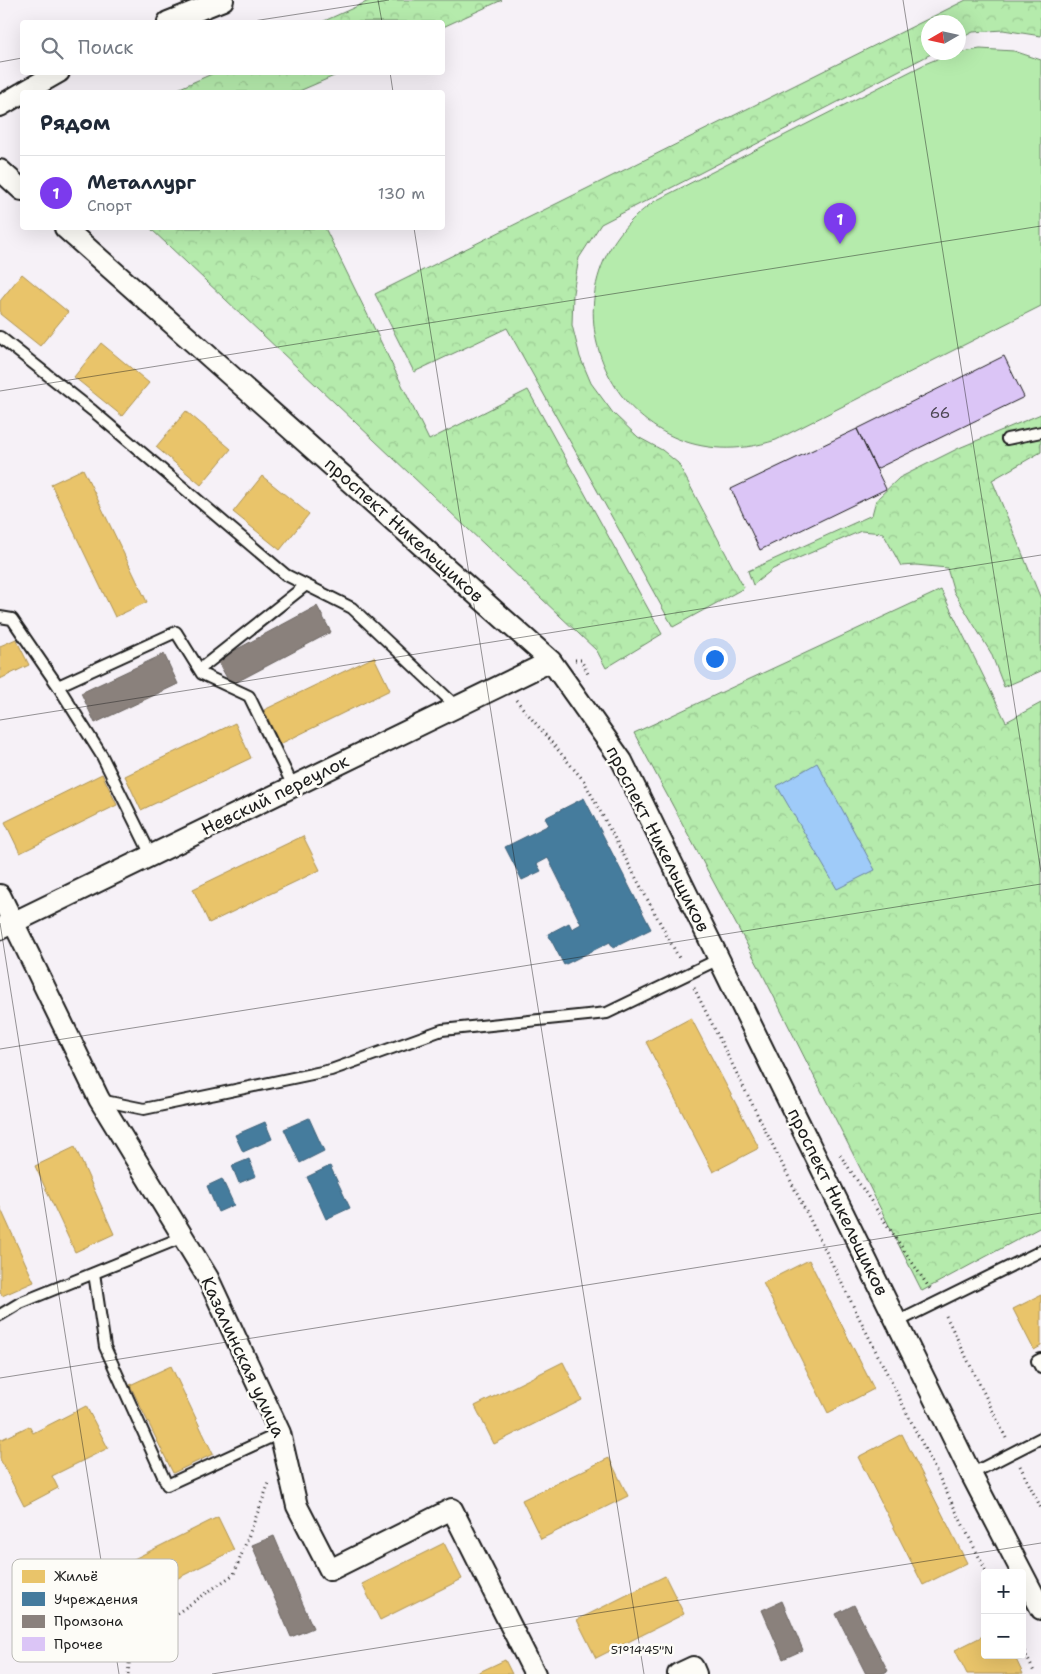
<!DOCTYPE html>
<html lang="ru">
<head>
<meta charset="utf-8">
<style>
	:root { --surface:#fff; --page:#f6f6f7; --text:#1f2937; --muted:#747a83; --line:#e0e1e3; --accent:#7c3aed }
	body { margin:0; font-family:"Shantell Sans",sans-serif; background:var(--page); color:var(--text) }
	.controls { position:absolute; right:15px; bottom:15px; display:grid; overflow:hidden; border-radius:5px; box-shadow:0 5px 20px #0002 }
	.controls button { width:45px; height:45px; display:grid; place-items:center; padding:0; border:0; border-bottom:1px solid var(--line); background:var(--surface); color:var(--text); font:25px sans-serif }
	.compass { position:absolute; left:921px; top:15px; width:45px; height:45px; border-radius:50%; background:var(--surface); box-shadow:0 5px 20px #0002; rotate:261deg }
	.you { position:absolute; left:714px; top:658px; width:18px; height:18px; margin:-12px; border:4px solid #fff; border-radius:50%; background:#1a73e8; box-shadow:0 0 0 8px #1a73e833 }
	.badge { display:grid; place-items:center; width:32px; height:32px; border-radius:50%; background:var(--accent); color:#fff; font-size:16px; font-weight:700 }
	.pin { position:absolute; translate:-50% -41px; filter:drop-shadow(0 1px 2px #0008) }
	.pin::after { content:''; position:absolute; top:26px; width:18px; height:15px; background:inherit; clip-path:polygon(0 0,100% 0,50% 100%) }
	.list { margin:0; padding:0; list-style:none }
	h2 { display:flex; justify-content:space-between; align-items:center; height:65px; margin:0; padding:0 20px; font-size:21px }
	h2 small { font-size:16px; font-weight:400; color:var(--muted) }
	.list li { display:grid; grid-template-columns:32px 1fr auto; gap:15px; align-items:center; box-sizing:border-box; height:75px; padding:0 20px; border-top:1px solid var(--line) }
	.list b { display:block; font-size:19px; white-space:nowrap }
	.list p { margin:0; font-size:16px; white-space:nowrap; color:var(--muted) }
	.list em { font-size:16px; font-style:normal; color:var(--muted) }
	.icon { flex:none; width:28px; height:28px; fill:none; stroke:currentColor; stroke-width:2; stroke-linecap:round; stroke-linejoin:round }
	.map { position:relative; flex:none; width:1041px; height:1674px; overflow:hidden }
	.search { position:absolute; background:var(--surface); box-shadow:0 5px 20px #0002; left:20px; top:20px; width:425px; height:55px; display:flex; align-items:center; gap:12px; box-sizing:border-box; padding:0 18px; border-radius:5px; color:var(--muted); font-size:19px }
	.panel { position:absolute; background:var(--surface); box-shadow:0 5px 20px #0002; left:20px; top:90px; width:425px; height:140px; border-radius:5px }
	.map>svg:first-child { display:block }
	.green { fill:#b5ebac; stroke:#688464 }
	.forest { fill:url(#forest-crowns); stroke:#688464 }
	.water { fill:#9fcbf9; stroke:#6b85a1 }
	.homes { fill:#e9c46a; stroke:#ac9253 }
	.public { fill:#457b9d; stroke:#395e76 }
	.industry { fill:#8a817c; stroke:#69635f }
	.building { fill:#dbc5f6; stroke:#1c1c1c }
	.lines { fill:none; stroke-linecap:round; stroke-linejoin:round }
	.service-casing { stroke:#1c1c1c; stroke-width:14 }
	.minor-casing { stroke:#1c1c1c; stroke-width:24 }
	.path { stroke:#1c1c1c; stroke-width:3; stroke-dasharray:1 4; stroke-linecap:butt }
	.service { stroke:#fdfcf7; stroke-width:10 }
	.minor { stroke:#fdfcf7; stroke-width:20 }
	.ticks { fill:none; stroke:#1c1c1c; stroke-width:1; stroke-opacity:0.45 }
	.labels { text-anchor:middle; dominant-baseline:central; stroke-width:5; stroke-linejoin:round; paint-order:stroke }
	.number-label { font-size:15px; fill:#4c4652 }
	.street-label { font-size:18px; fill:#1c1c1c; stroke:#fdfcf7 }
	.key { fill:#fdfcf7; stroke:#bab9b5; stroke-width:1 }
	.key-label { font-size:14px; fill:#1c1c1c }
	.ticks-label { font-size:12px; text-anchor:middle; fill:#1c1c1c; stroke:#fdfcf7; stroke-width:5; stroke-linejoin:round; paint-order:stroke }
</style>
</head>
<body>
<div class="map">
<svg width="1041" height="1674" viewBox="0 0 1041 1674">
	<defs>
		<pattern id="forest-crowns" width="20" height="18" patternUnits="userSpaceOnUse" patternTransform="scale(1.25)"><rect width="20" height="18" fill="#b5ebac"/><path d="M2 6a3 3 0 1 1 6 0M12 15a3 3 0 1 1 6 0" fill="none" stroke="#9bc993"/></pattern>
	</defs>
	<rect width="100%" height="100%" fill="#f6f1f7"/>
	<filter id="ink" filterUnits="userSpaceOnUse"><feTurbulence type="fractalNoise" baseFrequency=".02" numOctaves="2"/><feDisplacementMap in="SourceGraphic" scale="10" xChannelSelector="R" yChannelSelector="G"/><feConvolveMatrix kernelMatrix="1 2 1 2 8 2 1 2 1" color-interpolation-filters="sRGB"/></filter>
	<g filter="url(#ink)">
		<path class="green" d="M980,49L1014,51L1041,60V306L776,440C621,491 523,291 655,201L927,63L947,55Z"/>
		<path class="forest" d="M371,0H502L443,27L442,22H322Z
			M966,0H1041V36L1003,30L973,32L959,39L958,22H928V52L933,53L601,224L579,258L573,293L572,325L580,357L591,383L613,413L638,437L662,450L678,463L744,588L673,627L507,328L414,372L375,294Z
			M214,73V72L341,73L297,92H171Z
			M150,228H325L429,440L528,390L662,634L606,668L597,651Z
			M1041,414V452L992,480L1041,599V671L1004,687L991,653L954,592L947,568L916,565L901,566L883,533L861,531L773,569L753,585L748,571L872,515L876,500L899,478L959,448Z
			M941,590L1006,722L1041,703V1227L922,1291L760,969L634,733Z"/>
		<path class="water" d="M817,763L875,870L837,889L777,786Z"/>
		<path class="homes" d="M22,274L68,312L40,346L0,314V301Z
			M101,343L149,383L122,416L74,377Z
			M186,411L231,449L201,485L156,447Z
			M83,469L147,602L115,617L51,484Z
			M262,476L309,514L280,550L233,512Z
			M16,639L29,665L0,679V646Z
			M374,657L390,690L280,744L264,710Z
			M235,723L251,758L141,810L125,776Z
			M102,774L117,805L20,853L5,822Z
			M303,836L320,870L209,923L193,889Z
			M691,1018L759,1148L713,1172L646,1042Z
			M75,1147L114,1234L75,1252L35,1166Z
			M0,1207L34,1282L2,1296L0,1291Z
			M809,1260L874,1389L828,1413L763,1283Z
			M1041,1295V1346L1034,1350L1013,1309Z
			M563,1362L582,1400L494,1444L475,1406Z
			M171,1366L213,1454L173,1473L130,1385Z
			M86,1406L108,1448L52,1476L58,1488L24,1506L0,1459V1440L29,1426L33,1433Z
			M902,1434L967,1563L923,1585L858,1457Z
			M609,1458L628,1496L541,1539L522,1500Z
			M218,1517L234,1550L136,1599L120,1566Z
			M444,1543L462,1579L380,1620L362,1584Z
			M665,1576L684,1614L596,1658L577,1620Z
			M985,1635V1655H1014L1023,1674H967L955,1650Z
			M505,1660L512,1674H475Z"/>
		<path class="public" d="M584,798L651,929L613,948L610,942L564,965L548,934L569,923L572,929L581,924L548,858L537,864L541,871L522,880L505,847L549,825L545,818Z
			M309,1118L324,1151L300,1163L284,1129Z
			M265,1122L272,1139L243,1152L235,1135Z
			M249,1159L256,1176L239,1183L232,1166Z
			M330,1166L350,1208L326,1219L307,1177Z
			M222,1179L234,1205L218,1212L207,1186Z"/>
		<path class="industry" d="M317,606L331,632L231,685L217,660Z
			M164,654L178,684L95,723L81,693Z
			M274,1536L313,1628L291,1637L252,1545Z
			M782,1601L803,1650L783,1659L762,1610Z
			M854,1605L888,1671L881,1674H866L836,1614Z"/>
		<path class="building" d="M1004,356L1024,397L876,469L857,429Z
			M857,429L886,489L760,550L731,489Z"/>
		<g class="lines">
			<g class="service-casing">
				<path id="service" d="M0,337L93,411L286,575L352,608L456,706
					M1007,439L1041,432
					M0,617L12,619L58,686L102,756L151,855
					M200,669L306,585
					M58,686L176,632L202,674L249,696L293,786
					M100,1100L144,1109L331,1070L442,1030L607,1013L719,959
					M94,1273L105,1347L167,1485L280,1433
					M0,1315L20,1303L183,1237
					M897,1322L1041,1251
					M1041,1359L1037,1361L1041,1368
					M971,1474L1041,1438"/>
			</g>
			<g class="minor-casing">
				<path id="minor" d="M168,22L223,0
					M24,92L59,72
					M0,106L22,93
					M0,170L22,190
					M65,228L551,661L622,761L971,1474L1041,1609
					M0,895L99,1099L208,1278L280,1433L297,1506L330,1570L452,1509L535,1674
					M0,929L551,661
					M678,1674L693,1667L696,1674"/>
			</g>
			<path class="path" d="M575,660H581L589,676
				M516,700L584,781L680,960
				M694,988L987,1573
				M840,1155L930,1289
				M946,1316L1006,1438
				M1020,1466L1041,1508
				M1022,1647L1035,1674
				M128,1674L131,1645L234,1574L269,1483"/>
			<use href="#service" class="service"/>
			<use href="#minor" class="minor"/>
		</g>
	</g>
	<path class="ticks" d="M378,0L382,22M903,0L1041,872M247,22L389,0M0,62L22,58M390,72L393,92M414,228L644,1674M0,391L1041,226M0,720L1041,555M0,923L119,1674M0,1049L1041,884M0,1378L1041,1213M212,1674L1041,1543"/>
	<g class="labels">
		<g class="number-label">
			<text x="940" y="413">66</text>
		</g>
		<g class="street-label">
			<text transform="translate(404 530) rotate(42)">проспект Никельщиков</text>
			<text transform="translate(275 795) rotate(-26)">Невский переулок</text>
			<text transform="translate(658 839) rotate(63)">проспект Никельщиков</text>
			<text transform="translate(838 1202) rotate(64)">проспект Никельщиков</text>
			<text transform="translate(243 1357) rotate(65)">Казалинская улица</text>
		</g>
	</g>
	<rect x="12" y="1559" width="166" height="103" rx="8" class="key"/>
	<rect x="22" y="1570" width="23" height="13" fill="#e9c46a"/>
	<rect x="22" y="1592" width="23" height="14" fill="#457b9d"/>
	<rect x="22" y="1615" width="23" height="13" fill="#8a817c"/>
	<rect x="22" y="1637" width="23" height="14" fill="#dbc5f6"/>
	<g class="key-label">
		<text x="54" y="1581">Жильё</text>
		<text x="54" y="1604">Учреждения</text>
		<text x="54" y="1626">Промзона</text>
		<text x="54" y="1649">Прочее</text>
	</g>
	<g class="ticks-label">
		<text x="642" y="1654">51°14'45"N</text>
	</g>
</svg>
<div class="controls">
<button>+</button>
<button>−</button>
</div>
<svg class="compass" viewBox="-18 -18 36 36"><path d="M0-13l5 13h-10z" fill="#e53935"/><path d="M0 13l5-13h-10z" fill="#747a83"/></svg>
<div class="you"></div>
<div class="pin badge" style="left:840px;top:244px">1</div>
<div class="search"><svg class="icon" aria-label="search" viewBox="0 0 24 24"><circle cx="10" cy="10" r="6"/><path d="M15 15l6 6"/></svg>Поиск</div>
<section class="panel">
<h2>Рядом<small></small></h2>
<ul class="list">
<li><span class="badge">1</span><div><b>Металлург</b><p>Спорт</p></div><em>130 m</em></li>
</ul>
</section>
</div>
</body>
</html>
